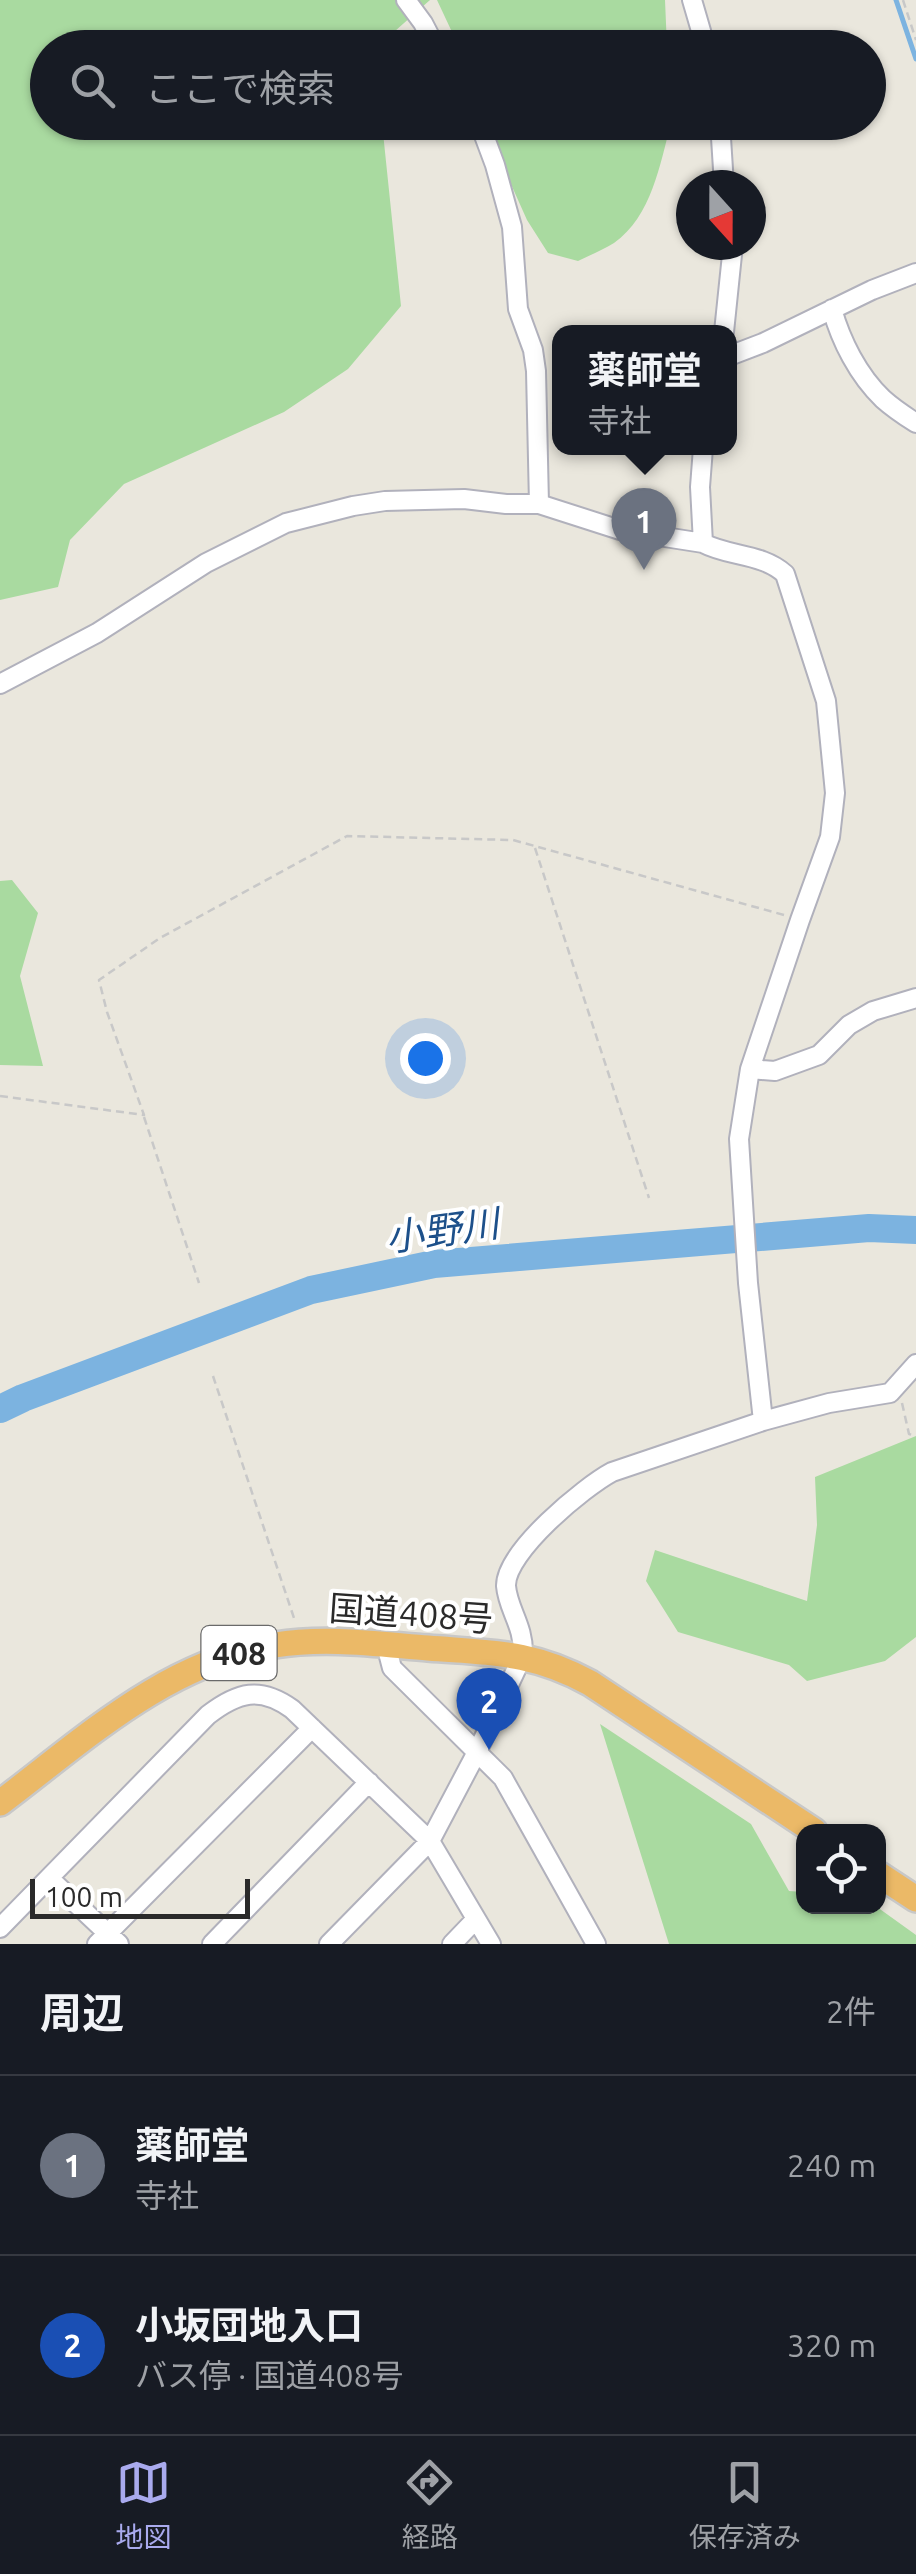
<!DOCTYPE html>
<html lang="ja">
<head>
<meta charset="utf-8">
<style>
	:root { --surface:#171b24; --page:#20242c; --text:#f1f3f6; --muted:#9ea1a6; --line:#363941; --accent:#a9aaee }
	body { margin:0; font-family:Ubuntu,"Noto Sans JP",sans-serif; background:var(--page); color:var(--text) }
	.controls { position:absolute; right:30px; bottom:30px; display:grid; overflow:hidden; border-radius:20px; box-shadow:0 2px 8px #0004 }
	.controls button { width:90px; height:90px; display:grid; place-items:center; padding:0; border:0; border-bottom:2px solid var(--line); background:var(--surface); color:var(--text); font:50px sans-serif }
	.compass { position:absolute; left:676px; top:170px; width:90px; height:90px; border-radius:50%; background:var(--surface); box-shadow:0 2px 8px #0004; rotate:159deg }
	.scale { position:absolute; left:30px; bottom:25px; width:220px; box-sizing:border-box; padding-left:10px; border:5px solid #2a2a2a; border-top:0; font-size:28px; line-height:35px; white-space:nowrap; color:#2a2a2a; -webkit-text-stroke:8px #fff; paint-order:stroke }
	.you { position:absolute; left:425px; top:1058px; width:35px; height:35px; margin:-25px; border:8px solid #fff; border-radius:50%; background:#1a73e8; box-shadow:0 0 0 15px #1a73e833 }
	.badge { display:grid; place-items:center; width:65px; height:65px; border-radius:50%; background:var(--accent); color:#fff; font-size:32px; font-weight:700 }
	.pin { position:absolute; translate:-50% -82px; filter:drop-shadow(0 2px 5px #0008) }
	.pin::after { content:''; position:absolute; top:52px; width:35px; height:30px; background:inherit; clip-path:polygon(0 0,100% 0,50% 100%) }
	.popup { position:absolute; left:552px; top:325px; width:185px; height:130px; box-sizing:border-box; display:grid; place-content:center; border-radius:20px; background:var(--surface); filter:drop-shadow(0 2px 8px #0005); font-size:32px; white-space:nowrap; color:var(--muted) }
	.popup b { font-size:38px; color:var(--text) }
	.popup::after { content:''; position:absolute; left:50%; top:100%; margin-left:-20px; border:20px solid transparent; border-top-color:var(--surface) }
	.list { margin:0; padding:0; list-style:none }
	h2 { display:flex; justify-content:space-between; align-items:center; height:130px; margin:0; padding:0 40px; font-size:42px }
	h2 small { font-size:32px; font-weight:400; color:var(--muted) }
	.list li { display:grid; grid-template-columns:65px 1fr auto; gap:30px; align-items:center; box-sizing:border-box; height:180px; padding:0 40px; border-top:2px solid var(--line) }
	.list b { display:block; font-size:38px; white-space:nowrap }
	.list p { margin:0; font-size:32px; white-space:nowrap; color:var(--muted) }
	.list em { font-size:32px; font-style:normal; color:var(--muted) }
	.icon { flex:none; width:55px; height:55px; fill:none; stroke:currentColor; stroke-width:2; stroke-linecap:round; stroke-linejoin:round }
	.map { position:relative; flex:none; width:916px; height:1944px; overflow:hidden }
	.search { position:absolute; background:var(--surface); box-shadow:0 2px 8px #0004; left:30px; right:30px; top:30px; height:110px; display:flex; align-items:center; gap:25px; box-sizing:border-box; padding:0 35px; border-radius:55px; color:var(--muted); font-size:38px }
	.sheet { height:490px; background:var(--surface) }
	nav { display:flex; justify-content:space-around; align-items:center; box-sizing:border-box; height:140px; border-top:2px solid var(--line); background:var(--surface); font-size:28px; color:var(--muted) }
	nav a { display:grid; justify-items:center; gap:5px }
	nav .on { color:var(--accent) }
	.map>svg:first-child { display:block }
	.green { fill:#a9daa0 }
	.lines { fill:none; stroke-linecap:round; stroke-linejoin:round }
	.stream { stroke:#7cb3e0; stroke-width:5 }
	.river { stroke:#7cb3e0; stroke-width:28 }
	.minor-casing { stroke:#b1b1bc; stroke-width:22 }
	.highway-casing { stroke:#c8c8c8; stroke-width:30 }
	.path { stroke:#c8c8c8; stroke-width:2.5; stroke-dasharray:8 5; stroke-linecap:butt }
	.minor { stroke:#fff; stroke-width:18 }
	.highway { stroke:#ebb967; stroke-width:25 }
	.labels { text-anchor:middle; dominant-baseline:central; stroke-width:8; stroke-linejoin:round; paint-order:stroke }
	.shield { fill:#fff; stroke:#6a6a6a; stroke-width:2.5 }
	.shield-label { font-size:32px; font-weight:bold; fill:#2a2a2a }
	.street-label { font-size:35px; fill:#2a2a2a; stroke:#fff }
	.water-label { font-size:38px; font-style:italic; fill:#1d508a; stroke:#fff }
</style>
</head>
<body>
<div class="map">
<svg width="916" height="1944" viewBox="0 0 916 1944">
	<rect width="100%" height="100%" fill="#eae7dd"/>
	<path class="green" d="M0,0H430L377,47L48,48V122L382,123L401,306L348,369L284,412L124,484L70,540L58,587L0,600Z
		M437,0H665L667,47H459Z
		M488,123H671C660,164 652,216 614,243C603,250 590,255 578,261L548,253L527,220L510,182Z
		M12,880L38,913L20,976L43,1066L0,1065V881Z
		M916,1436V1637L885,1661L807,1681L789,1665L678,1632L646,1581L655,1550L807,1601L817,1525L815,1477Z
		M600,1724L751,1824L789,1891L803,1892L804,1906L877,1907L916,1935V1944H669Z"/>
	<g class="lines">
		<path class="stream" d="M896,0L916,59"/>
		<path class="river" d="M0,1409L23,1398L311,1290L434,1264L869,1228L916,1230"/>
		<g class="minor-casing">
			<path id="minor" d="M406,0L423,23L436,48
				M692,0L706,48
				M479,122L495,165L512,227L518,309L533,350L536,371L539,504
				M720,122L724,185
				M832,309C841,341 858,375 883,399C893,408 905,416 916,423
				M724,332L733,245
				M729,356L763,343L872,290L916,273
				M703,448L700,487L703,543
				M0,684L97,633L206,563L286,523L353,506L385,501L464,499L506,504H539L620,530L703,543C729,557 762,553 785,574L826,701L835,793L830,837L800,920L750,1069L739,1139L748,1283L763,1421
				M750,1069L775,1071L819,1055L849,1025L873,1011L916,998
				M386,1645L392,1668L503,1778L596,1944
				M49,1878L119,1944
				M0,1928L208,1715C238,1692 260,1686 292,1709L430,1841L491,1944
				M97,1944L312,1728
				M212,1944L369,1782
				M329,1944L430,1841L477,1752L523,1655C524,1625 508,1610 506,1586C505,1552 584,1487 612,1472L763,1421L829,1403L890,1393L916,1364
				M452,1944L476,1919"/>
		</g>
		<g class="highway-casing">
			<path id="highway" d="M0,1803C85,1739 166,1662 275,1645C326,1637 377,1644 428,1648C491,1653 532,1651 590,1683L814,1831
				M878,1874L916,1899"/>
		</g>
		<path class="path" d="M903,0L916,40
			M535,848L649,1198
			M0,1096L144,1115L107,1012L99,980L160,938L347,836L513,840L784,915
			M144,1117L199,1283
			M213,1376L295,1621
			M902,1403L909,1434L916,1436"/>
		<use href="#minor" class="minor"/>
		<use href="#highway" class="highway"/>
	</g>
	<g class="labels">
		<rect class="shield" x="201.5" y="1626" width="75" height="54" rx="8"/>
		<g class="shield-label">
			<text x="239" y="1653">408</text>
		</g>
		<g class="street-label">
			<text transform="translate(411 1613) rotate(4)">国道408号</text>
		</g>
		<g class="water-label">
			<text transform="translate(442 1230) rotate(-8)">小野川</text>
		</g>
	</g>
</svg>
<div class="controls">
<button><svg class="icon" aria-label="locate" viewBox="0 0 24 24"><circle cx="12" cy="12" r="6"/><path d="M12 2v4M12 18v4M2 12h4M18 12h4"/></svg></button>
</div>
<svg class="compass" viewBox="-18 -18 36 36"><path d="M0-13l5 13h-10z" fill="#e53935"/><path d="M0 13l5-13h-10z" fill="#9ea1a6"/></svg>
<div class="scale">100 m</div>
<div class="you"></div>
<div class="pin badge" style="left:644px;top:570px;background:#6b7280">1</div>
<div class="popup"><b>薬師堂</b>寺社</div>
<div class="pin badge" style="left:489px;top:1750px;background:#1a4fb4">2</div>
<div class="search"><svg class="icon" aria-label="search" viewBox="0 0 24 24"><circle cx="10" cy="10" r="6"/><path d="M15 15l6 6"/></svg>ここで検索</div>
</div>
<section class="sheet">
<h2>周辺<small>2件</small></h2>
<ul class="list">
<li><span class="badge" style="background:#6b7280">1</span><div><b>薬師堂</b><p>寺社</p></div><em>240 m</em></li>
<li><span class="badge" style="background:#1a4fb4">2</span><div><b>小坂団地入口</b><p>バス停 · 国道408号</p></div><em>320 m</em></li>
</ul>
</section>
<nav>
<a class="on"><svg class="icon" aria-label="map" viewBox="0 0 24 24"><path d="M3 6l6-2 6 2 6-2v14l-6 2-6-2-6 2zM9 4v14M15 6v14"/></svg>地図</a>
<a><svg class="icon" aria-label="directions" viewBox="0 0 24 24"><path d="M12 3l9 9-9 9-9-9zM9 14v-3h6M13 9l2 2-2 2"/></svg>経路</a>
<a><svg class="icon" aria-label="saved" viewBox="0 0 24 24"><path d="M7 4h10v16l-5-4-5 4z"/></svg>保存済み</a>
</nav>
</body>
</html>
